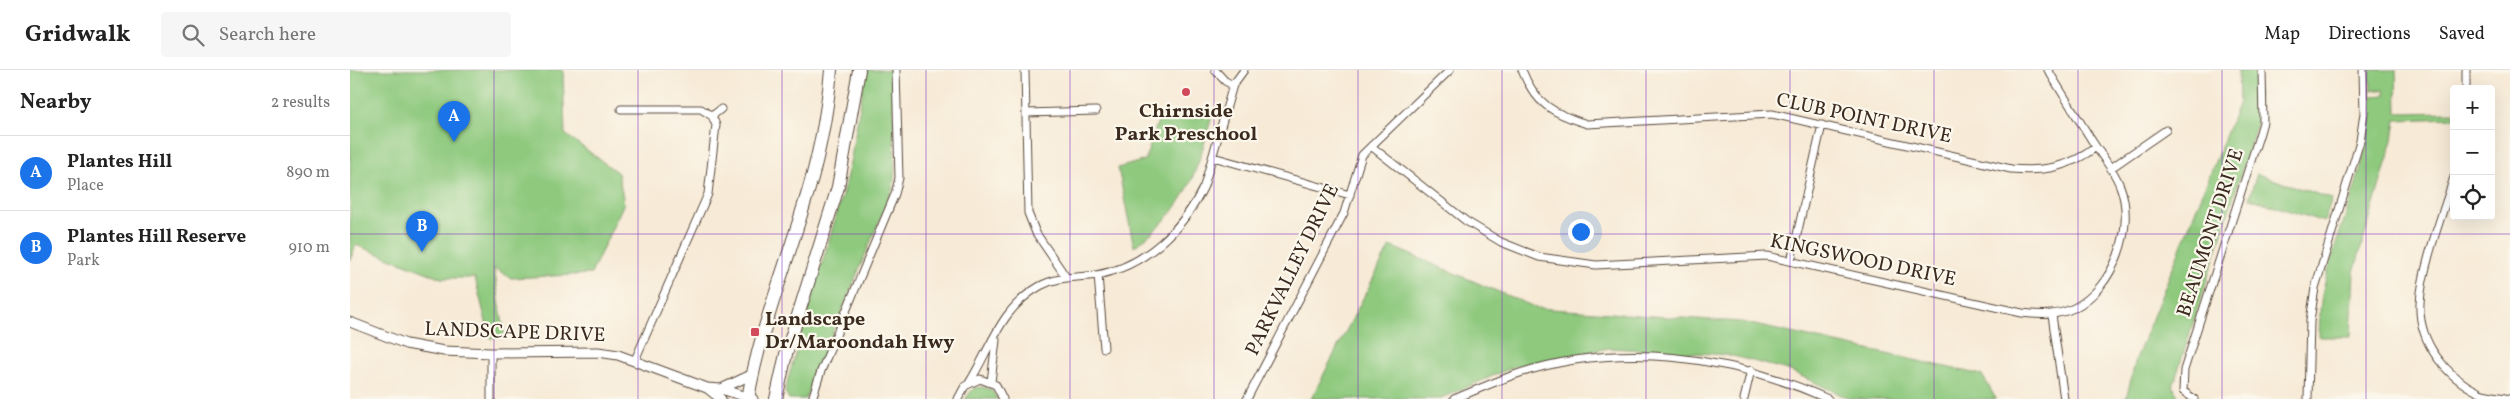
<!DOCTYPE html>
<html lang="en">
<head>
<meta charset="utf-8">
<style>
	:root { --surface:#fff; --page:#f6f6f6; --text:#222; --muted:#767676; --line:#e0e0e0; --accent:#1a73e8 }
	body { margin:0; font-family:Vollkorn,serif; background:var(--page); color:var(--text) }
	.controls { position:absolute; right:15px; top:15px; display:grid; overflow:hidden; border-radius:5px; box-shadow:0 5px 20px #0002 }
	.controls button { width:45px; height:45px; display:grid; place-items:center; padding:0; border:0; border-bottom:1px solid var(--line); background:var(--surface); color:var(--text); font:25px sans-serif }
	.you { position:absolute; left:1230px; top:161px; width:18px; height:18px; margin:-12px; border:4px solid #fff; border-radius:50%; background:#1a73e8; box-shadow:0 0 0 8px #1a73e833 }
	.badge { display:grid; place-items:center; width:32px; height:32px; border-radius:50%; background:var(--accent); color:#fff; font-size:16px; font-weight:700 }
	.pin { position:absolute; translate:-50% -41px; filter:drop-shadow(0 1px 2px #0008) }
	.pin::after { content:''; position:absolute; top:26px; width:18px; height:15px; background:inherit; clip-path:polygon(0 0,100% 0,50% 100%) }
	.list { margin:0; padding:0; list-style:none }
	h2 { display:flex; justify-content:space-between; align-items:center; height:65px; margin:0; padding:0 20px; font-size:21px }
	h2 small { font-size:16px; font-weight:400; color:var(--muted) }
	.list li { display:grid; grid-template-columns:32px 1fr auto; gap:15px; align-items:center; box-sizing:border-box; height:75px; padding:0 20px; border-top:1px solid var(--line) }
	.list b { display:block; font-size:19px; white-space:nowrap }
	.list p { margin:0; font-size:16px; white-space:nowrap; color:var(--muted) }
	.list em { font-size:16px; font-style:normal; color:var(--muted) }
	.icon { flex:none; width:28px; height:28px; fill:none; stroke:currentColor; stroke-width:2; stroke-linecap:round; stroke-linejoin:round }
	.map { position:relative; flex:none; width:2160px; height:329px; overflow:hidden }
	header { display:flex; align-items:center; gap:30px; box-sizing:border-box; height:70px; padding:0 25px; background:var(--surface); border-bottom:1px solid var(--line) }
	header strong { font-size:24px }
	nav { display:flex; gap:28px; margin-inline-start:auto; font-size:18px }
	.search { width:350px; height:45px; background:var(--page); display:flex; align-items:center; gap:12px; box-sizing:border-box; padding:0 18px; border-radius:5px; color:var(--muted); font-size:19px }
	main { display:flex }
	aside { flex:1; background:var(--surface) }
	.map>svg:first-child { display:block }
	.green { fill:#8ec97e; stroke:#647a4e }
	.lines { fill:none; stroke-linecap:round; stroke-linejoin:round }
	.minor-casing { stroke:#57473a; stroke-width:9 }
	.tertiary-casing { stroke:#57473a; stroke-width:11 }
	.trunk-casing { stroke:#57473a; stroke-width:14 }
	.minor { stroke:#fff; stroke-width:7 }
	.tertiary { stroke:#fff; stroke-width:9 }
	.trunk { stroke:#fff; stroke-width:12 }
	.grid { fill:none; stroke:#7b2cbf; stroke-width:1; stroke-opacity:0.55 }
	.poi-dot { fill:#d1495b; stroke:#fbf7ec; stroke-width:2 }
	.labels { text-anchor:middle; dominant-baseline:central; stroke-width:4.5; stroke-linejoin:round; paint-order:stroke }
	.poi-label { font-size:20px; font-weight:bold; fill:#3b2a1e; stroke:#fbf7ec }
	.street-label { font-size:20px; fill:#3b2a1e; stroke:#fbf7ec }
</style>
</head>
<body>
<header>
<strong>Gridwalk</strong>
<div class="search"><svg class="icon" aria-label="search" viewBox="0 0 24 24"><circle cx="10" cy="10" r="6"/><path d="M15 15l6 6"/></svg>Search here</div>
<nav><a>Map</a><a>Directions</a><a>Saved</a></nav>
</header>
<main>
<aside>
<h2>Nearby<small>2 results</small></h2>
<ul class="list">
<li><span class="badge">A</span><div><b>Plantes Hill</b><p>Place</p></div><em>890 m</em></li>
<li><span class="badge">B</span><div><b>Plantes Hill Reserve</b><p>Park</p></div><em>910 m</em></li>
</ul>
</aside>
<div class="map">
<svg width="2160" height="329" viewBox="0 0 2160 329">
	<rect width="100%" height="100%" fill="#fbf7ec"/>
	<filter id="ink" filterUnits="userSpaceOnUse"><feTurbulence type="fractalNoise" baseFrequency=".02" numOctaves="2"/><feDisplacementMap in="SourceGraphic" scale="10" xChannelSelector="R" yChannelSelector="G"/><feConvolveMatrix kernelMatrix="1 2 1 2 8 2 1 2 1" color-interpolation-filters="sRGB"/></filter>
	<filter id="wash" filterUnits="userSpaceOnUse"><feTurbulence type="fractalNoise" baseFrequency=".0096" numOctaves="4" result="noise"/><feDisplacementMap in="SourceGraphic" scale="20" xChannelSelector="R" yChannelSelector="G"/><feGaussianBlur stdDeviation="1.12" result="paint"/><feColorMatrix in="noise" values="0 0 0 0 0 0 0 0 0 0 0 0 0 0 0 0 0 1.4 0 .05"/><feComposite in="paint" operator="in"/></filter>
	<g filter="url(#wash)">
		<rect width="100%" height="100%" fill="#f7ead6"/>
		<path class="green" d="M0,0H213L215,64L268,103L274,133L241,204L161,208L144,198L155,268H140L125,208H91L6,175L0,190Z
			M516,0H542L545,100L543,118L455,329H439L435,322L438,309L492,126L501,88Z
			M1888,0H1907L1908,50L1823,316L1829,329H1776L1786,289L1889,32Z
			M2020,0H2046L2047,43L2104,42V48L2046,50L2043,70L2004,202L2001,267H1969C1970,252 1969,236 1973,221C1987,156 2022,94 2021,26L2035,25L2034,20H2021Z
			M810,45L862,46C844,109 839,136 784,177L768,98L795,90Z
			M1907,104L1982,129L1974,152L1899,128Z
			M1040,176L1187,238L1391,252L1632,305L1646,329H1500L1438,300L1379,285L1259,278L1166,296L1089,329H961Z
			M633,317L640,319L648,329H615L624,318Z"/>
	</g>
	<g filter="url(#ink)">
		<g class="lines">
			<g class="minor-casing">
				<path id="minor" d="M675,0L678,143L686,163L716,207
					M865,0L875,11L883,15
					M1172,0C1185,34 1204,44 1237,54L1422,44L1661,99C1694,102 1720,97 1746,77
					M2116,0V19
					M271,39H351L362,46L366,55L358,124L285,290
					M676,43L746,41
					M362,46L371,39
					M1021,76L1116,151L1151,172L1189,187L1246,195L1417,186L1672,243C1690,245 1707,246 1724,238C1764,218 1786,157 1770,116C1765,102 1755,90 1746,77C1730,52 1714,26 1698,0
					M863,87L1000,125
					M1761,98L1816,60
					M2104,107C2093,143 2072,196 2070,233C2068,272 2096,307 2130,323C2139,326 2151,327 2160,329
					M1441,191L1472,55
					M748,205L754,278
					M1702,245L1714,329
					M141,283V329
					M641,312L646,270
					M619,313C642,276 650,239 690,216C708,206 727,208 746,205C795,197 834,158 854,116L883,15L894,0
					M462,329L471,301L545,124L549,108L546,0
					M608,329L615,316L630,309L646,315L653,329
					M897,329L994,143L1012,85L1100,0
					M1104,329C1124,321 1144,312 1164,305C1268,270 1379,285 1478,329
					M1394,329L1401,300
					M1844,329L1833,321L1834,300L1909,66L1913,52L1912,0
					M1958,329L1960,251L1965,218L2010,71L2014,43L2013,0"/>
			</g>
			<g class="tertiary-casing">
				<path id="tertiary" d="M0,252L56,274L94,281L141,283L248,282L268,285L357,318L371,319L403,329
					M357,318L371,329
					M371,319L403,304"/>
			</g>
			<g class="trunk-casing">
				<path id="trunk" d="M398,329C409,263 434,202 453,138C467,95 477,46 481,0
					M426,329L436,284L488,117L509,0"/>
			</g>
			<use href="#minor" class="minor"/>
			<use href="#tertiary" class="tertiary"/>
			<use href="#trunk" class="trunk"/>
		</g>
	</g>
	<path class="grid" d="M144,0V329M288,0V329M432,0V329M576,0V329M720,0V329M864,0V329M1008,0V329M1152,0V329M1296,0V329M1440,0V329M1584,0V329M1728,0V329M1872,0V329M2016,0V329M0,164H2160"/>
	<g class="poi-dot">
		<circle cx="836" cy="22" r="5"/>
		<rect x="400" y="257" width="10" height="10" rx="2.5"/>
	</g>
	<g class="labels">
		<g class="poi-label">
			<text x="836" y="42">Chirnside<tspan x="836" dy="23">Park Preschool</tspan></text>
			<text x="415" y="250" text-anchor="start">Landscape<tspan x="415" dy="23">Dr/Maroondah Hwy</tspan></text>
		</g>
		<g class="street-label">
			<text transform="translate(1514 49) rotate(12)">CLUB POINT DRIVE</text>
			<text transform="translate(1861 163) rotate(-72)">BEAUMONT DRIVE</text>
			<text transform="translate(1513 191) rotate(12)">KINGSWOOD DRIVE</text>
			<text transform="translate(943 200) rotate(-64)">PARKVALLEY DRIVE</text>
			<text transform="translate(165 263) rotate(2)">LANDSCAPE DRIVE</text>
		</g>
	</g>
</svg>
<div class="controls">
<button>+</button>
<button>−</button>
<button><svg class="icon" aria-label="locate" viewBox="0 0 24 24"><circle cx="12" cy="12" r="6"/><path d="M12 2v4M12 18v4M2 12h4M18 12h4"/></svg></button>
</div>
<div class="you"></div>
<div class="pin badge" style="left:104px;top:72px">A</div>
<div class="pin badge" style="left:72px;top:182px">B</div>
</div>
</main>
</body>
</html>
